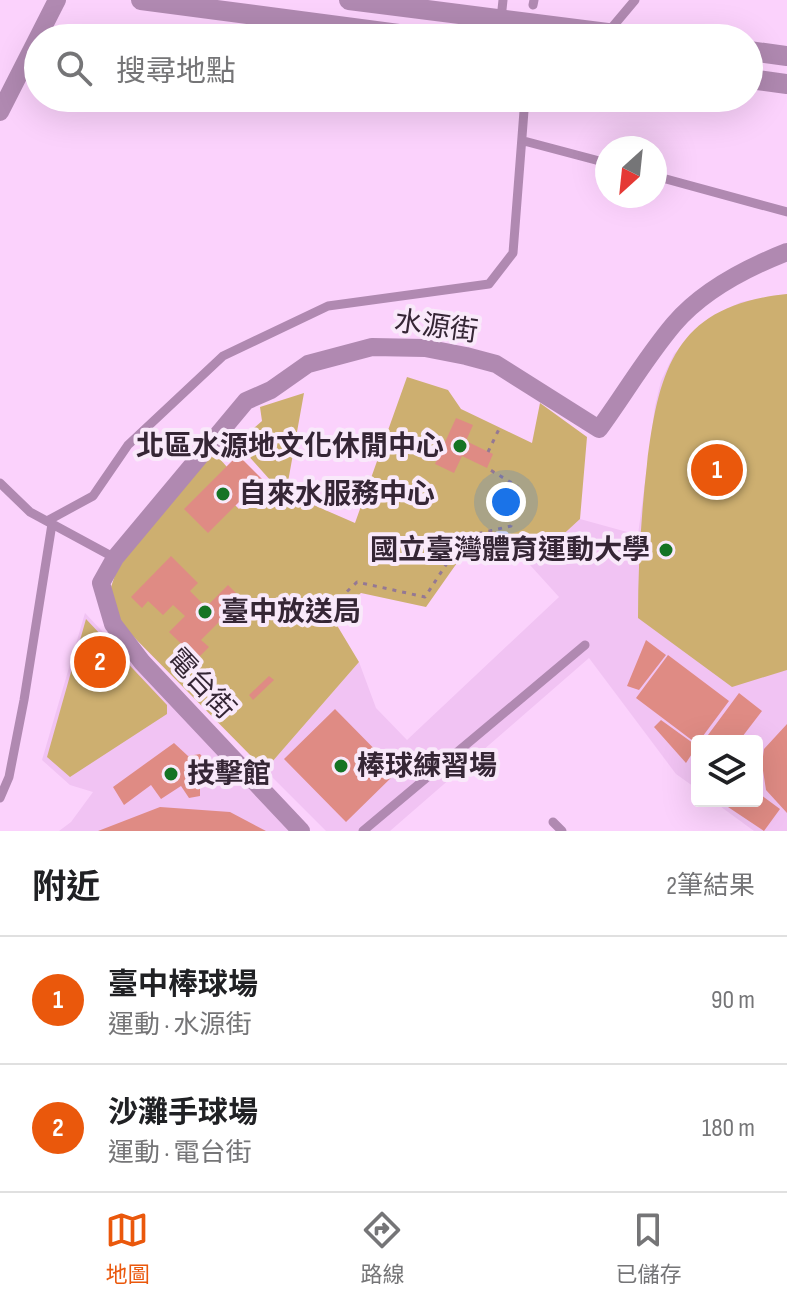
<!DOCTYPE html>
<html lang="zh-TW">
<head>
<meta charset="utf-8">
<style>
	:root { --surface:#fff; --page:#f2f2f2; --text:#202124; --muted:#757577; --line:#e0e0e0; --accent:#ea580c }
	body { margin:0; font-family:"Sofia Sans Condensed","Noto Sans TC",sans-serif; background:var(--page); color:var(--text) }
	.controls { position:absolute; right:24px; bottom:24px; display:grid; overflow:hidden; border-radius:8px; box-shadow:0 8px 32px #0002 }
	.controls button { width:72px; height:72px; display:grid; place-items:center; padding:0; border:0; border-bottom:2px solid var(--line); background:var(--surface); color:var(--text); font:40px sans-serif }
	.compass { position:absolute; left:595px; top:136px; width:72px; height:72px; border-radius:50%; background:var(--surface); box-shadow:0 8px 32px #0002; rotate:207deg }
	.you { position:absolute; left:506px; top:502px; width:28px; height:28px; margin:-20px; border:6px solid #fff; border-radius:50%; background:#1a73e8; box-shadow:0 0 0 12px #1a73e833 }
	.badge { display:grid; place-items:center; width:52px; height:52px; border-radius:50%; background:var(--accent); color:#fff; font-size:26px; font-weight:700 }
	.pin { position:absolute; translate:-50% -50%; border:4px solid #fff; box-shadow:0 2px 8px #0006 }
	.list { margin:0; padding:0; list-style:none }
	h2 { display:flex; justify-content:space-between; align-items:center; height:104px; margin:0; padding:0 32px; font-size:34px }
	h2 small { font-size:26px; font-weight:400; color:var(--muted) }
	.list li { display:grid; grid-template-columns:52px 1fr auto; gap:24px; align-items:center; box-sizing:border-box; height:128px; padding:0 32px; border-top:2px solid var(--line) }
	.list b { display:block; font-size:30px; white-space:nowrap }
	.list p { margin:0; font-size:26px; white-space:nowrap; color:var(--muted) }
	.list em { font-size:26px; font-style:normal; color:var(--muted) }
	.icon { flex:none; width:44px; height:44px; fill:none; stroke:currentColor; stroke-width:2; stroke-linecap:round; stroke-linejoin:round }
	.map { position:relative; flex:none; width:787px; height:831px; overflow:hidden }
	.search { position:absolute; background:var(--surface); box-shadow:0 8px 32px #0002; left:24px; right:24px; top:24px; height:88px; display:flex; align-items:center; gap:20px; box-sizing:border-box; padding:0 28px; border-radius:44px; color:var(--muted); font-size:30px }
	.sheet { height:360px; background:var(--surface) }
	nav { display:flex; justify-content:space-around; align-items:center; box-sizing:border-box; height:112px; border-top:2px solid var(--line); background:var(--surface); font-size:22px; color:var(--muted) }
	nav a { display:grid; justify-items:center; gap:4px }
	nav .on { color:var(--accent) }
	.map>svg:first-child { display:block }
	.built { fill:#f1c3f3 }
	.green { fill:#cdaf70 }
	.building { fill:#df8b84 }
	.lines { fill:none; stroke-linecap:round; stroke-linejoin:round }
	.path { stroke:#947894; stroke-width:3; stroke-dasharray:4 6; stroke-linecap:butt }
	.service { stroke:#b089b1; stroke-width:9 }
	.minor { stroke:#b089b1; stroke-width:18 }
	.tertiary { stroke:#b089b1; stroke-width:20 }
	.poi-dot { fill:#157424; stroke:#f9e9fa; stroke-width:3 }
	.labels { text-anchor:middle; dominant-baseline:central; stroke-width:8; stroke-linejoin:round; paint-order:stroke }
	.street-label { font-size:28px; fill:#352635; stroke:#f9e9fa }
	.poi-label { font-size:28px; font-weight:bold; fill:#352635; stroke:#f9e9fa; text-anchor:start }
</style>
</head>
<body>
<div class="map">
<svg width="787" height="831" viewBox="0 0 787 831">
	<rect width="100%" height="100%" fill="#fbd2fc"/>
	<path class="built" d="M787,294V831H754L713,801H757V741H697V789L676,774L589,658L390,831H326L265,770L359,662L376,708L407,740L559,597L530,565L580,519L638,535L655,406L661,381L674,354L708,319L741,302Z
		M85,613L290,831H59L71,822L93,792L70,785L42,760Z"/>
	<path class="green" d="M787,294V670L732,687L638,618C638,566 641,516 647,464C659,368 676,305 787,294Z
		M407,377L448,390L461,409L532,443L540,403L587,437L580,519L530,565L504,538L471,543L426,607L361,593L332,617L359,662L265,770L118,621L111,587L120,560L212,450L234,475V504L239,509L271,481L237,443L262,421L260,407L304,393L286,493L355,523Z
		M86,619L167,705V714L70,777L47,757Z"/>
	<path class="building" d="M456,418L473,425L466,441L493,454L487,468L462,456L454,473L435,464Z
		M238,455L262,479L208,533L184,509Z
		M171,556L198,583L190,591L206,607L228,585L242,599L201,640L209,647L197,659L169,632L185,616L173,605L163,615L148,601L142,608L131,597Z
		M646,640L666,655L639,690L627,686Z
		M668,655L729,701L697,744L636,698Z
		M269,676L274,680L253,700L249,695Z
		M739,693L762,711L739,741H708L705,739Z
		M335,709L397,772L346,822L284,759Z
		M661,720L697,746L686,763L654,727Z
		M787,724V813L766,790L762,764L764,749Z
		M174,743L188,756L200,754L210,766V777L200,785V796L189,798L181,786L161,799L151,785L124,805L113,787Z
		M757,792L780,809L764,831L722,803L757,801Z
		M160,807L230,812L266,831H98Z"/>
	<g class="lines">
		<path class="path" d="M488,452L500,427
			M318,619L357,582L425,597L464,537L511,526L517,486L487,468"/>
		<path class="service" d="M533,5L534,0
			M501,19L503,0
			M609,31L635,0
			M524,141L607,163
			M655,176L787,212
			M0,483L30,512L115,558
			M47,521L93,496L128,445L223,356L328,306L489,284L513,253L525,98
			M0,798L9,777L24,700L52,524
			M553,822L562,831
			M363,831L585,645"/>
		<path class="minor" d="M0,112L57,0
			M301,831L142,662L113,624L101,583L115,558L246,401L271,390L308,364L372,347L425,348L466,356L496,364L599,429C624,395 646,357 674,324C703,290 746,268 787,252"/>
		<path class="tertiary" d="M141,0L429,38
			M349,0L647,38
			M749,51L787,56
			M749,79L787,84"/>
	</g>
	<g class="poi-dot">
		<circle cx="460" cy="446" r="8"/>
		<circle cx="223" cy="494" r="8"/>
		<circle cx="666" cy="550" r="8"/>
		<circle cx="205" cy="612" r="8"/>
		<circle cx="341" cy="766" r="8"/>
		<circle cx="171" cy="774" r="8"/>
	</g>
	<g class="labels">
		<g class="street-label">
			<text transform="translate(436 327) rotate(8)">水源街</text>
			<text transform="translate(201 684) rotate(47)">電台街</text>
		</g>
		<g class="poi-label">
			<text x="444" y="446" text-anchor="end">北區水源地文化休閒中心</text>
			<text x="239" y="494">自來水服務中心</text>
			<text x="650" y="550" text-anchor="end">國立臺灣體育運動大學</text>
			<text x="221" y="612">臺中放送局</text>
			<text x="357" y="766">棒球練習場</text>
			<text x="187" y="774">技擊館</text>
		</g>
	</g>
</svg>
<div class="controls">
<button><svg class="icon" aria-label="layers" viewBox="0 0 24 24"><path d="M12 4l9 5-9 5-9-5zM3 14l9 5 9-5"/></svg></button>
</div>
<svg class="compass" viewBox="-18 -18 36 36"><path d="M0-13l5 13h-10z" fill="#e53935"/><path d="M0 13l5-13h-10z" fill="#757577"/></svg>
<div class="you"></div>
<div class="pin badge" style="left:717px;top:470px">1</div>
<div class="pin badge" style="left:100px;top:662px">2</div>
<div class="search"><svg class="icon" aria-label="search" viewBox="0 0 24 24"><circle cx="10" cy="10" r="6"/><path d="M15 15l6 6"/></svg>搜尋地點</div>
</div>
<section class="sheet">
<h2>附近<small>2筆結果</small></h2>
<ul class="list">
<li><span class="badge">1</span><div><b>臺中棒球場</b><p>運動 · 水源街</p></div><em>90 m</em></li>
<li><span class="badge">2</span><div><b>沙灘手球場</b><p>運動 · 電台街</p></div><em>180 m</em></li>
</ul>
</section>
<nav>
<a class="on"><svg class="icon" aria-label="map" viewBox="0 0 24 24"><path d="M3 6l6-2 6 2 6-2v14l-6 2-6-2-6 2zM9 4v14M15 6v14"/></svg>地圖</a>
<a><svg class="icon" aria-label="directions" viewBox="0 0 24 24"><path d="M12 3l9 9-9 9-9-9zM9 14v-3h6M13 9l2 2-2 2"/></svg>路線</a>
<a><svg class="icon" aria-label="saved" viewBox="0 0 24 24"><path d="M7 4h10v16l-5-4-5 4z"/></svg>已儲存</a>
</nav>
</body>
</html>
